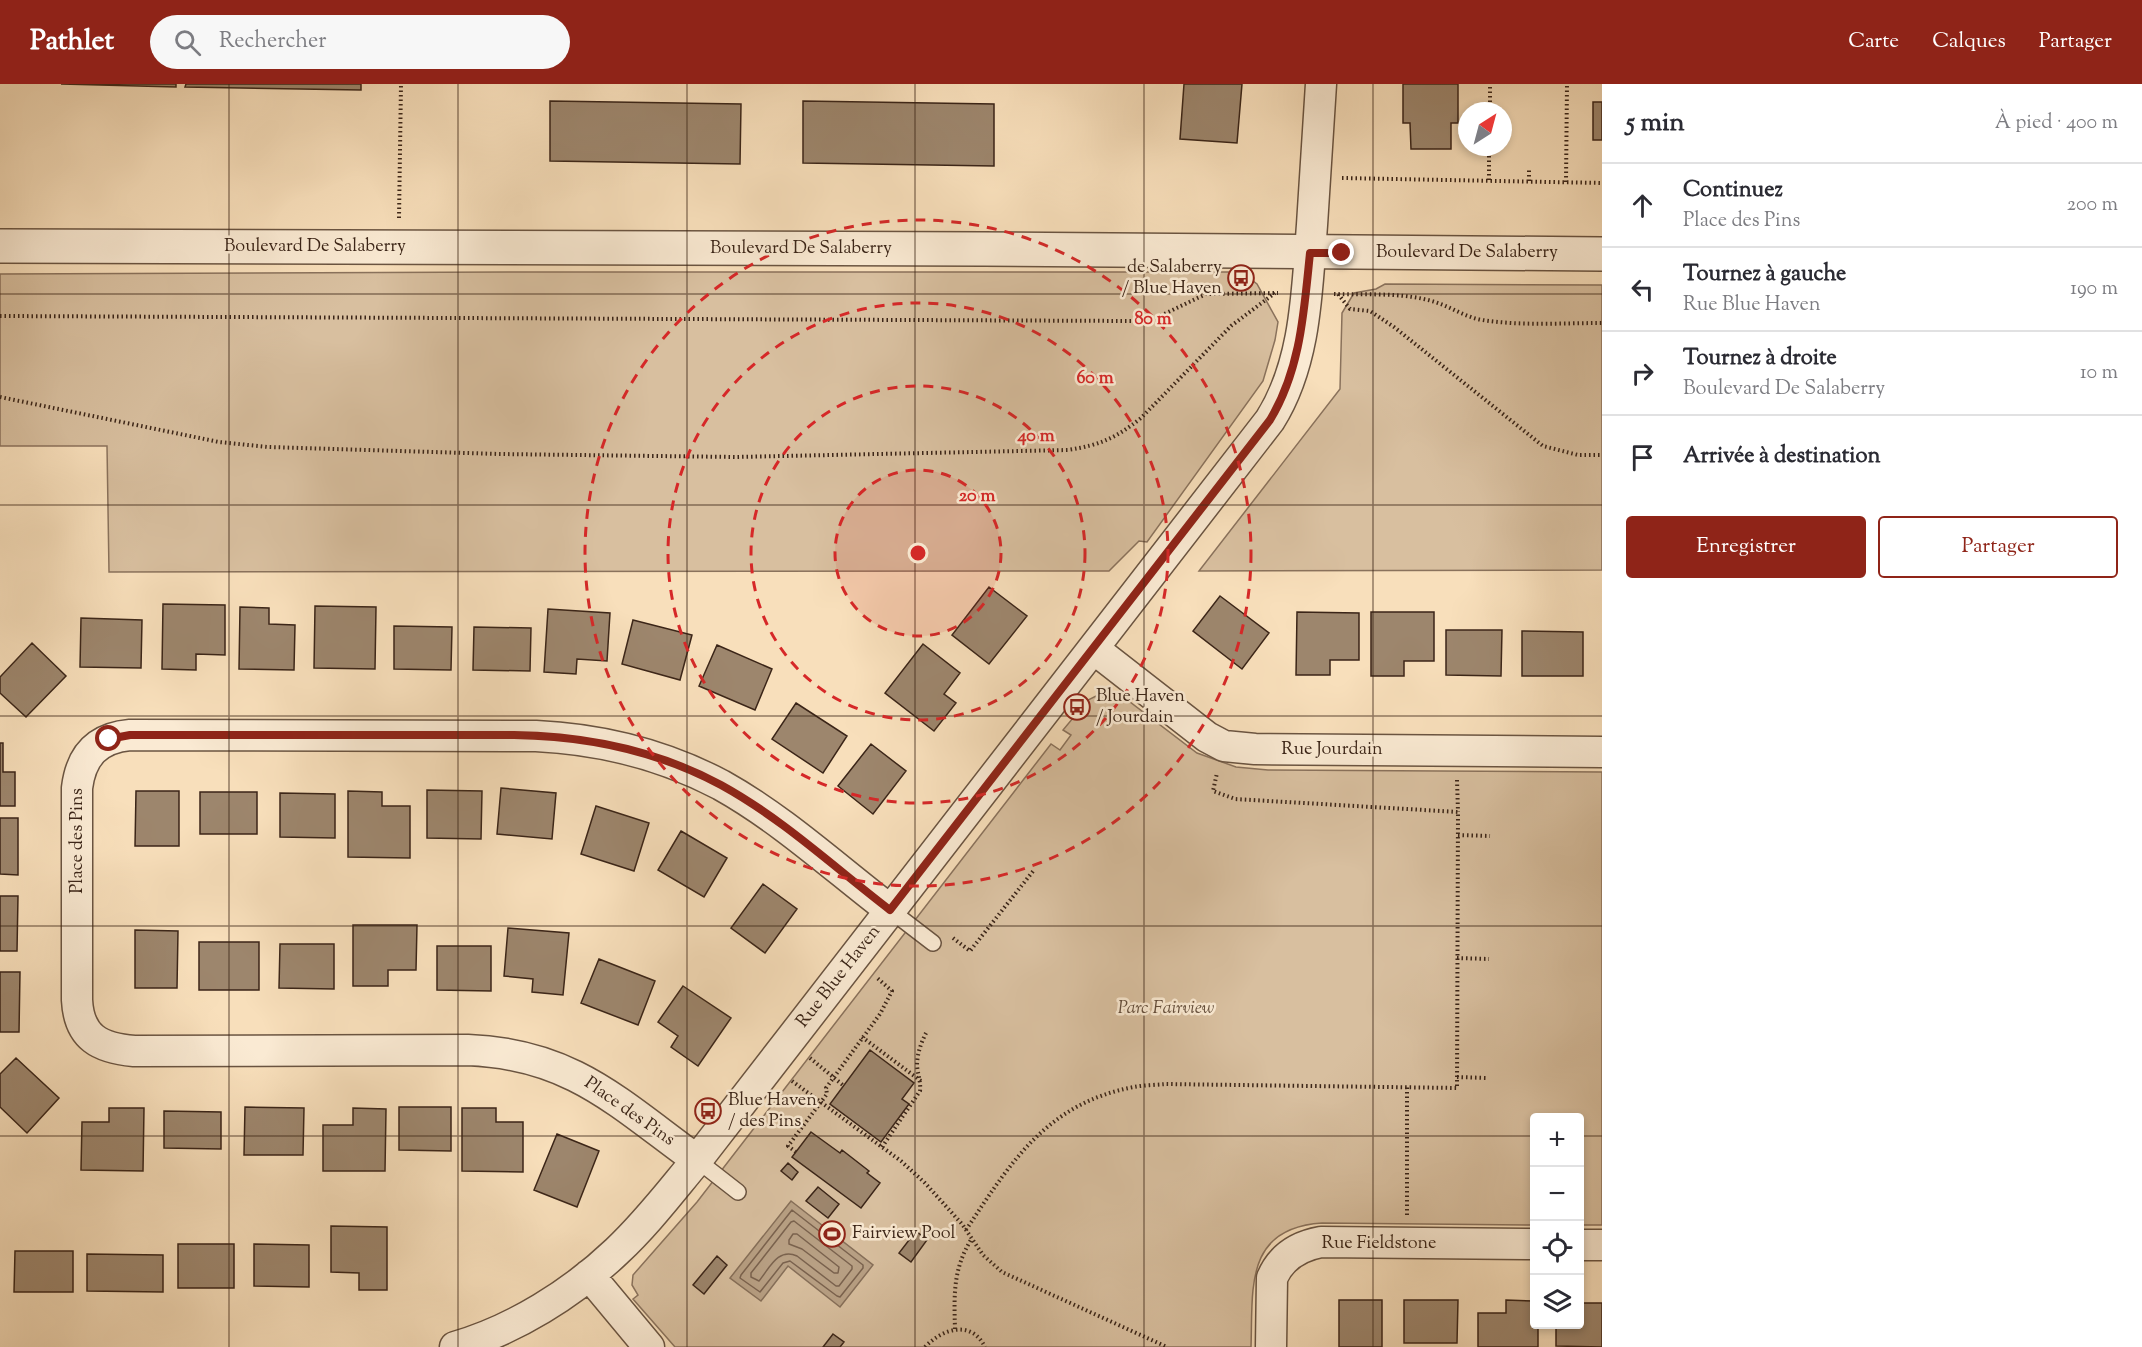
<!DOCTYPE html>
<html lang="fr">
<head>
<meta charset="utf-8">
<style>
	:root { --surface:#fff; --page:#f7f7f7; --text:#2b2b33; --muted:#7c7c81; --line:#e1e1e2; --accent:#8f2418 }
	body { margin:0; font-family:"Sorts Mill Goudy",serif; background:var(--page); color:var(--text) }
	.controls { position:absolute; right:18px; bottom:18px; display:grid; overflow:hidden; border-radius:6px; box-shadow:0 3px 9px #0003 }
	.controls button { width:54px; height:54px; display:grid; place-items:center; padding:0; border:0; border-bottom:2px solid var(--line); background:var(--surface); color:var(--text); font:30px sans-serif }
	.compass { position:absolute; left:1458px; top:18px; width:54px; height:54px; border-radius:50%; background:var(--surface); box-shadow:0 3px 9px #0003; rotate:36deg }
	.stop { position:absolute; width:18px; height:18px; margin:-14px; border:4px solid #8f2418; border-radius:50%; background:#fff }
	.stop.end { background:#8f2418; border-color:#fff; box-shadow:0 2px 6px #0008 }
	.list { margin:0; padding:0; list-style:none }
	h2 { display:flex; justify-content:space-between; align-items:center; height:78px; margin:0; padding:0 24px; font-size:26px }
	h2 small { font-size:20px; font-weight:400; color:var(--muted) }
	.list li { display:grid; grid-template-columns:39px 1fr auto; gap:18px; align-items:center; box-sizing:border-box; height:84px; padding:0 24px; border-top:2px solid var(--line) }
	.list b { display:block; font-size:22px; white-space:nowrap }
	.list p { margin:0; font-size:20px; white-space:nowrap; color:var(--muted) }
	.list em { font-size:20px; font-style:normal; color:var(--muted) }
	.actions { display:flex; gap:12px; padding:18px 24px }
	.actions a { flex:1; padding:14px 0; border:2px solid var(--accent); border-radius:6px; text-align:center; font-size:21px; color:var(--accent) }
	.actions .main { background:var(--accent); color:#fff }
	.icon { flex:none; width:33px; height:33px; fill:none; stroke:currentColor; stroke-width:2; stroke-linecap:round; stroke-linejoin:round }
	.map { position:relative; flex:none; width:1602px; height:1263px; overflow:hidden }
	header { display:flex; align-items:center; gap:36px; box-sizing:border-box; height:84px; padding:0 30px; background:var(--accent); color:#fff }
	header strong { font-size:28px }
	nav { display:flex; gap:33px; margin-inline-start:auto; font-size:21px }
	.search { width:420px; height:54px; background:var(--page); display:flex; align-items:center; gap:15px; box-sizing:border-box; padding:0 21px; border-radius:33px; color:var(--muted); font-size:22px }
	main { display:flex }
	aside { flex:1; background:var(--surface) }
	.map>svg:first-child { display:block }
	.green { fill:#d8bf9f; stroke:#8a725c; stroke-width:1.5 }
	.water { fill:#b8a084; stroke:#866f59; stroke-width:1.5 }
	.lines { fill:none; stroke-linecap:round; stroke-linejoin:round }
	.shore { stroke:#7a624e; stroke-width:1.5 }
	.building { fill:#9d866d; stroke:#3b2518; stroke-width:1.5 }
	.service-casing { stroke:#6a5441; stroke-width:18 }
	.minor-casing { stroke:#6a5441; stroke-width:33 }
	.tertiary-casing { stroke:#6a5441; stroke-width:36 }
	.path { stroke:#3b2518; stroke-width:4; stroke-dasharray:1.5 3; stroke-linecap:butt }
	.service { stroke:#faead3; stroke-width:15 }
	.minor { stroke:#faead3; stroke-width:30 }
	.tertiary { stroke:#faead3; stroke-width:33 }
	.route { stroke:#8f2418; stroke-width:8 }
	.grid { fill:none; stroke:#3b2518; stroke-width:1.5; stroke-opacity:0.55 }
	.ring { fill:none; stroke:#d62828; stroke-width:3; stroke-dasharray:10 8 }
	.labels { text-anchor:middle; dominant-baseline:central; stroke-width:5; stroke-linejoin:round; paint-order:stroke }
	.street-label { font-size:18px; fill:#3b2518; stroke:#faead3 }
	.poi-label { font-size:18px; fill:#3b2518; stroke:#faead3; text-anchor:start }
	.park-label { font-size:18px; font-style:italic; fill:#624c3a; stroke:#faead3 }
	.centre { fill:#d62828; stroke:#faead3; stroke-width:3 }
	.ring-label { font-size:18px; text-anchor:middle; font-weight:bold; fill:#d62828; stroke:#faead3; stroke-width:5; stroke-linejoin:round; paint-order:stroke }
</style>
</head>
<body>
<header>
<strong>Pathlet</strong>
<div class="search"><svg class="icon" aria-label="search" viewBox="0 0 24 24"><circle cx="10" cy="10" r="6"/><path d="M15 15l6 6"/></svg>Rechercher</div>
<nav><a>Carte</a><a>Calques</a><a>Partager</a></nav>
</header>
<main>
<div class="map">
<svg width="1602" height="1263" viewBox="0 0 1602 1263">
	<rect width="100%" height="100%" fill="#f8dfbb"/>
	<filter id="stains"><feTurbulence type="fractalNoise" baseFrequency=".00333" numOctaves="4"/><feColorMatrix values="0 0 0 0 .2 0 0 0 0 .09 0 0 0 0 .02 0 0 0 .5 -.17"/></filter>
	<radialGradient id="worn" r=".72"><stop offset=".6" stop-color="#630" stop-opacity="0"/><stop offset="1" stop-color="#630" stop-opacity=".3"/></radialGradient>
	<path class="green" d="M508,188H1241L1257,200L1278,238L1275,256L1263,297L1147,458L1139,457L1109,487L109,488L107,362H0V190Z
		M1385,200L1602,201V486L1199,487L1340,305L1342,229L1354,209L1376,205Z
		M1100,610L1110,611L1122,618L1126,615L1197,669L1236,683L1268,686L1602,688V1141H1580V1034H1534V1141L1322,1139C1244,1144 1253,1205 1251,1263H675L633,1215L638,1211L632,1201L633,1191L697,1118L1051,660L1060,666L1071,651L1063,646L1088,616Z"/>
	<path class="water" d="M791,1117L873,1181L840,1223L788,1182L761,1217L730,1194Z"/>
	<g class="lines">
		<path class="shore" d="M792,1126L863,1181V1184L840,1213L837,1212L790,1177L783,1179L760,1208L740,1194L741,1191Z
			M794,1137L852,1182V1185L839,1202H836L797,1172C778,1163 769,1185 759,1197L751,1193V1189L791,1138Z
			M793,1150H797L839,1183L838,1189H834L802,1165L789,1160V1156Z"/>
	</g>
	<path class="building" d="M61,0H176V3Z
		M186,0H361V6L185,3Z
		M1184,0H1242L1237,59L1180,55Z
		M1403,0H1458V39H1451V65H1411L1410,39H1403Z
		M550,17L741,20L740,80L550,77Z
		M803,17L994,20V82L803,79Z
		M1593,18H1602V56H1593Z
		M989,503L1027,532L989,580L952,551Z
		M1220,512L1269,549L1242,585L1193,547Z
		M163,520L225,521V571L196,570V586L162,585Z
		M315,522L376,523L375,585L314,584Z
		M240,523L269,524V540L295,541L294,586L239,585Z
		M548,525L610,529L607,577L577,575L576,590L544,588Z
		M1297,528L1359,529V576H1330V591H1296Z
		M1371,528H1434V577H1404V592H1371Z
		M81,534L142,536L141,584L80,583Z
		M633,536L692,551L680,596L622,580Z
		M394,542L452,543L451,586L394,585Z
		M474,543L531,544L530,587L473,586Z
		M1446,546H1502L1501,592L1446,591Z
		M1522,547L1583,548V592H1522Z
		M32,559L66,592L26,633L0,609V593Z
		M923,560L960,589L944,610L956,619L934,647L885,609Z
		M717,561L772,585L755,626L699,602Z
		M796,619L847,652L823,689L772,655Z
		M0,659H3V688H15V722H0Z
		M871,660L906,687L873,730L838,702Z
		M501,704L556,709L552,755L497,750Z
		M427,706L482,707L481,755L427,754Z
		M136,707H179V762H135Z
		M348,707L382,708V722H410V774L348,773Z
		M200,708H257V750H200Z
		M280,709L335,710V754L280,753Z
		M596,722L649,739L634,787L581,770Z
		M0,734H18V791L0,790Z
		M681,747L727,774L704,813L658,786Z
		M763,800L797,825L765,869L731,844Z
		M0,812H18L17,867H0Z
		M353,841H417L416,886H388V902H353Z
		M508,844L569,849L563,911L532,908L533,895L504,892Z
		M135,846L178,847L177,904H135Z
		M199,858H259V906H199Z
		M280,860H334V905L279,904Z
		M437,862H491V907L437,906Z
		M599,875L655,897L638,941L581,919Z
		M0,888H20L19,948H0Z
		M683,902L731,934L698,982L671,963L678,952L658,938Z
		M870,966L914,999L902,1015L909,1020L881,1058L830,1020Z
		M16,974L59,1014L27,1049L0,1023V990Z
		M245,1023L304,1024L303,1071H244Z
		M399,1023H451V1067L399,1066Z
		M109,1024H144L143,1087L81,1086L82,1038H109Z
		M353,1024L386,1025L385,1087H323V1041H353Z
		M462,1024H496V1038H523V1088L462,1087Z
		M164,1027L221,1028V1065L164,1064Z
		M811,1048L840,1069L842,1066L869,1087L867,1089L880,1099L861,1124L792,1073Z
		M557,1050L599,1067L577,1123L534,1106Z
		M788,1079L798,1088L792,1096L781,1087Z
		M818,1103L839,1120L828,1134L806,1117Z
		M331,1142L387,1143V1206H359V1189L331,1188Z
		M916,1147L927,1156L911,1178L899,1169Z
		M178,1160H234V1204H178Z
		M254,1160L309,1161V1203L254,1202Z
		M15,1167H73V1208H14Z
		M87,1170L163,1171V1208L87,1207Z
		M717,1172L727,1181L704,1210L693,1201Z
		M1339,1216H1382V1263H1339Z
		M1404,1216H1458L1457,1259H1404Z
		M1506,1216L1534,1217V1240H1538V1263H1478V1229H1506Z
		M1580,1219H1602V1263L1556,1262V1240H1580Z
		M833,1250L844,1258L840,1263H823Z"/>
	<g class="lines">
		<g class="service-casing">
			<path id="service" d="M890,826L933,859
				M697,1076L738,1108"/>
		</g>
		<g class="minor-casing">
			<path id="minor" d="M1094,565L1207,653L1224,662L1255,665L1602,668
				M697,1076C618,1019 572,970 468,966L134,967C100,964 79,954 77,916V704C81,672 97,654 130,651L536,652C600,655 664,671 721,701C782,735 835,784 890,826
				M1580,1161H1602
				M589,1191L649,1263
				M455,1263C514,1246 573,1209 617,1167C647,1139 671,1107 697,1076L1270,336C1306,279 1307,207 1312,141C1315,94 1318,47 1321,0
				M1271,1263L1272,1194C1281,1173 1299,1162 1321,1158L1534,1160"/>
		</g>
		<g class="tertiary-casing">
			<path id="tertiary" d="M0,162L984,165L1602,170"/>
		</g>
		<path class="path" d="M1490,27V0
			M1342,94L1602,99
			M1489,96V63
			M1529,97V84
			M1566,98L1567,0
			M399,134L401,0
			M1334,210C1367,211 1403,208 1435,218C1451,223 1465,233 1482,236C1521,242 1563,239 1602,239
			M1338,210L1350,225L1370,227L1394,243L1543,362L1578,371H1602
			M0,232L1133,237L1160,232L1206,210L1278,209
			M0,313L219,358L268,363L499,370L736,373L1068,366C1100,361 1116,354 1141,334L1231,242L1275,209
			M1457,696L1458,728
			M1458,751L1490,752
			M953,854L970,867L1034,786
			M1457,874L1489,875
			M862,953L921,997
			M810,974L844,1002
			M1457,993L1486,994
			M792,997L901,1077L925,1099L962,1140L983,1171L1002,1188L1167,1263
			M882,1063L920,1007C921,998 918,991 917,982C917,970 921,959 926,949
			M796,1068L788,1062L827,1010L826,1004L880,930L892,907L876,893
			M1407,1131V1003
			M966,1146C1011,1078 1047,1019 1134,1003C1144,1001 1156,1001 1166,1000L1457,1004L1458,728L1235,715L1213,707L1217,689
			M955,1245C954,1209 953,1185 972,1154
			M925,1263C942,1245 971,1235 985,1263"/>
		<use href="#service" class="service"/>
		<use href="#minor" class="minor"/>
		<use href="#tertiary" class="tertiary"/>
	</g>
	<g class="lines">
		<path class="route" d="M109,655L130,651H514C586,652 658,667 721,701C783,735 835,784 890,826L1270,336C1301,285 1304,226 1310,169H1342"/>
	</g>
	<path class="grid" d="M229,0V1263M458,0V1263M687,0V1263M915,0V1263M1144,0V1263M1373,0V1263M0,210H1602M0,421H1602M0,632H1602M0,842H1602M0,1052H1534M1580,1052H1602"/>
	<circle cx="918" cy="469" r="83" fill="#d62828" fill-opacity=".12"/>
	<g class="ring">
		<circle cx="918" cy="469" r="83"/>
		<circle cx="918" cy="469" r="167"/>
		<circle cx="918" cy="469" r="250"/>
		<circle cx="918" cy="469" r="333"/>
	</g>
	<defs>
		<g id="bus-ring" transform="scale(1.35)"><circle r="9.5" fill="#faead3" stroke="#8f2418" stroke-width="1.5"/><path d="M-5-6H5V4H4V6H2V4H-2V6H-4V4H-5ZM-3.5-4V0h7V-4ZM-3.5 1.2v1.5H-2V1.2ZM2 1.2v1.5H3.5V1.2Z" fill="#8f2418"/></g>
		<g id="stadium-ring" transform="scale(1.35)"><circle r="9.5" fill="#faead3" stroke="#8f2418" stroke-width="1.5"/><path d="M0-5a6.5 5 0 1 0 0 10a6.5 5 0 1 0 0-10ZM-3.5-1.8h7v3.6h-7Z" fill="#8f2418"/></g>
	</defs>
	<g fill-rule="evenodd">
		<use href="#bus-ring" x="1241" y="194"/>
		<use href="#bus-ring" x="1077" y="623"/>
		<use href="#bus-ring" x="708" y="1027"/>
		<use href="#stadium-ring" x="832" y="1150"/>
	</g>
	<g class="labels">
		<g class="street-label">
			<text x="315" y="163">Boulevard De Salaberry</text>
			<text x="801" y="165">Boulevard De Salaberry</text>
			<text x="1467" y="169">Boulevard De Salaberry</text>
			<text x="1332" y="666">Rue Jourdain</text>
			<text transform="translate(78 757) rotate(-90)">Place des Pins</text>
			<text transform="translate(839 893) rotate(-52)">Rue Blue Haven</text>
			<text transform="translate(629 1028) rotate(35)">Place des Pins</text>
			<text x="1379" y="1160">Rue Fieldstone</text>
		</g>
		<g class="poi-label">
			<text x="1222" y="184" text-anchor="end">de Salaberry<tspan x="1222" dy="21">/ Blue Haven</tspan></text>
			<text x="1096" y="613">Blue Haven<tspan x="1096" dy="21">/ Jourdain</tspan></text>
			<text x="728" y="1017">Blue Haven<tspan x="728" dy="21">/ des Pins</tspan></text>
			<text x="852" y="1150">Fairview Pool</text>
		</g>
		<g class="park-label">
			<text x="1166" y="925">Parc Fairview</text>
		</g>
	</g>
	<circle cx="918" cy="469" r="9" class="centre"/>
	<g class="ring-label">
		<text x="1153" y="240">80 m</text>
		<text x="1095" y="299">60 m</text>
		<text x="1036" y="357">40 m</text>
		<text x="977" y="417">20 m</text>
	</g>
	<rect width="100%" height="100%" filter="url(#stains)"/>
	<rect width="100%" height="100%" fill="url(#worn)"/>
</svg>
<div class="controls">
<button>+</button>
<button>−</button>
<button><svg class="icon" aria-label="locate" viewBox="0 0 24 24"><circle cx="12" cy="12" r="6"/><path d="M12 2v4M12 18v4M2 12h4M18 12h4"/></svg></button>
<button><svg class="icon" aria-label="layers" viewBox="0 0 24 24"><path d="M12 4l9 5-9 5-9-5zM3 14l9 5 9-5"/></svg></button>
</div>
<svg class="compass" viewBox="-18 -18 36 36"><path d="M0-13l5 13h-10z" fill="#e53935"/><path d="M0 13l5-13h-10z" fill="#7c7c81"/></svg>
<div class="stop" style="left:109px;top:655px"></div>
<div class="stop end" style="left:1342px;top:169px"></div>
</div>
<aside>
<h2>5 min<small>À pied · 400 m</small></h2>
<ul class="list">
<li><svg class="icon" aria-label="ahead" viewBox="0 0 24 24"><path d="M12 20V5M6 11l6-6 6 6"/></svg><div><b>Continuez</b><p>Place des Pins</p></div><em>200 m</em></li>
<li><svg class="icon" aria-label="left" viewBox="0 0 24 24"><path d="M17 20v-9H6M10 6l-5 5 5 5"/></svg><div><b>Tournez à gauche</b><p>Rue Blue Haven</p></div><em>190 m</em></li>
<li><svg class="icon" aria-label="right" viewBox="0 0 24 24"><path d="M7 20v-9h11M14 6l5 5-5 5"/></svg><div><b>Tournez à droite</b><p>Boulevard De Salaberry</p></div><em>10 m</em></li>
<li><svg class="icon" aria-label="arrive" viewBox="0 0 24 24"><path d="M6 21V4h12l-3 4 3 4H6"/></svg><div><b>Arrivée à destination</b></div></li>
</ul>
<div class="actions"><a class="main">Enregistrer</a><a>Partager</a></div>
</aside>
</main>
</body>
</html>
